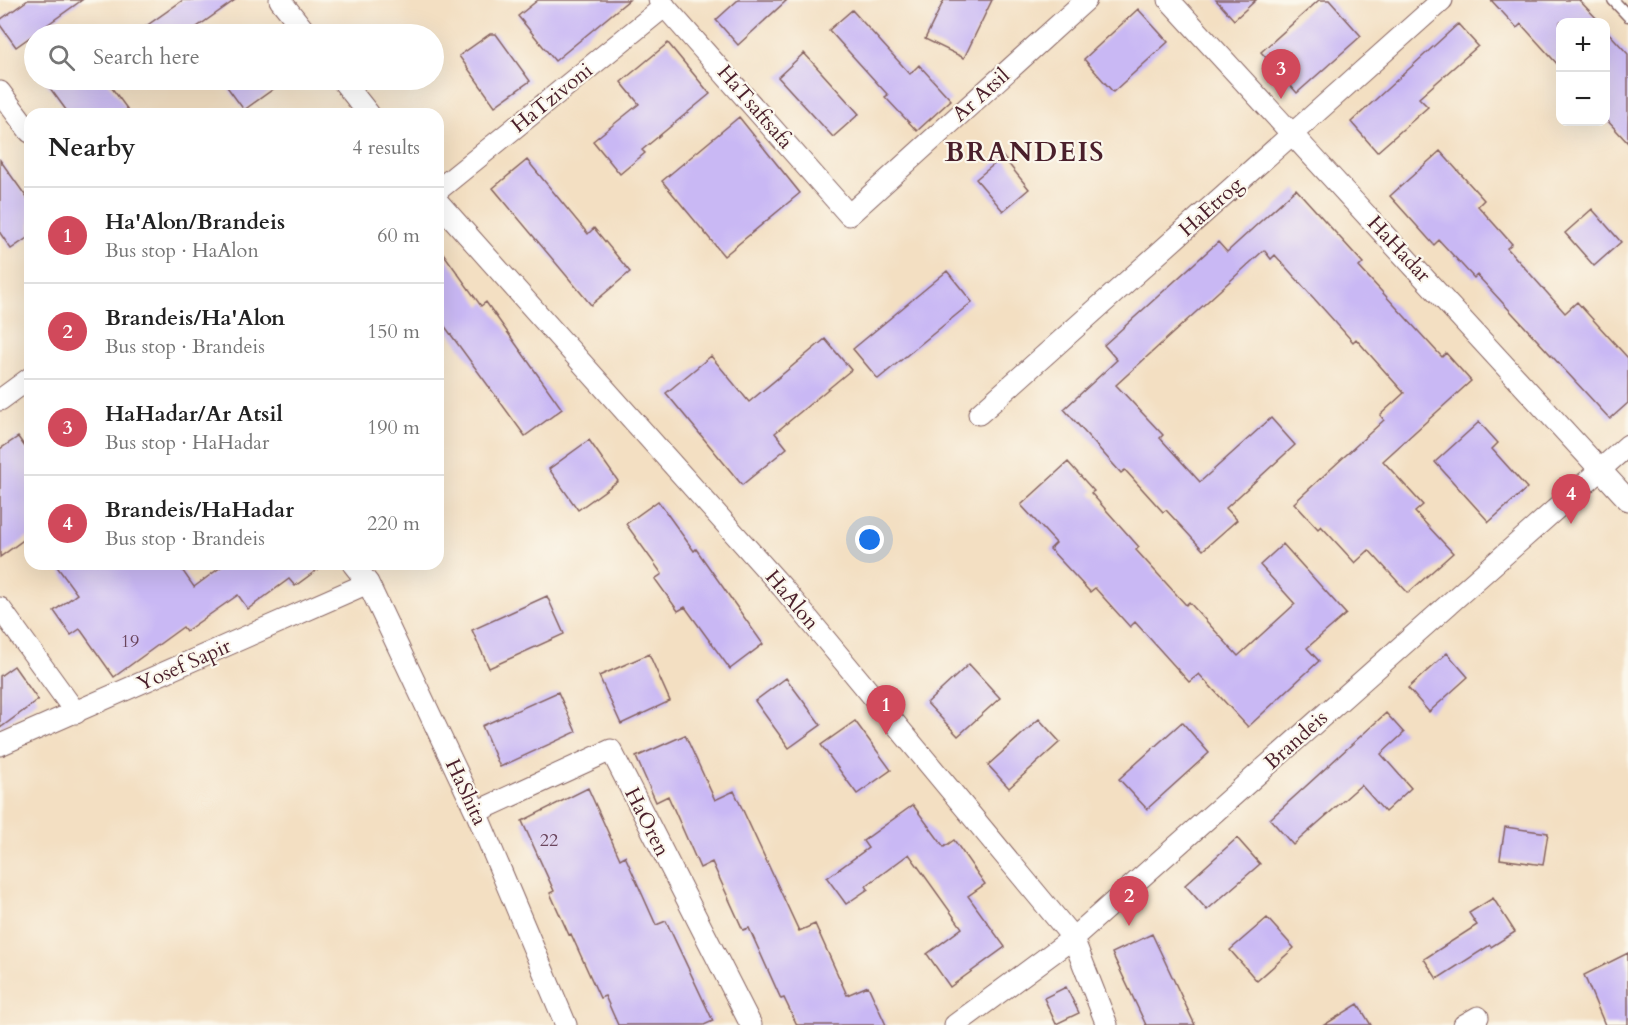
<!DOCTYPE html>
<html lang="en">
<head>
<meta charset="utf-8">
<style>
	:root { --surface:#fff; --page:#f6f6f6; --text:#222; --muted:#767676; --line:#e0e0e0; --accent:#d1495b }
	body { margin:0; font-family:Cardo,serif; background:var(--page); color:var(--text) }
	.controls { position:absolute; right:18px; top:18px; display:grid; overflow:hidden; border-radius:12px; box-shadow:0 6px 24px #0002 }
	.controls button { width:54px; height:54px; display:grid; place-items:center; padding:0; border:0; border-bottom:2px solid var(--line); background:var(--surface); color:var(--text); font:30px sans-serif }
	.you { position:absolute; left:870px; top:540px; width:21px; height:21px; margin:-15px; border:4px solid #fff; border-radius:50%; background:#1a73e8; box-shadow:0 0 0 9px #1a73e833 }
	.badge { display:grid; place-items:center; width:39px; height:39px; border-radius:50%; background:var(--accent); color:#fff; font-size:20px; font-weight:700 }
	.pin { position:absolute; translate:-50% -50px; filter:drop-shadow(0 2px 3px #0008) }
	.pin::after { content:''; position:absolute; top:32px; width:21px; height:18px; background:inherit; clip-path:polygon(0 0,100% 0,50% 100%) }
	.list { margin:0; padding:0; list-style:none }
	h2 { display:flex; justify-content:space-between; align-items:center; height:78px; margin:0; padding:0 24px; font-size:26px }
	h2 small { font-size:20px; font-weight:400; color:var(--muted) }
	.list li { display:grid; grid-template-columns:39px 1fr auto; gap:18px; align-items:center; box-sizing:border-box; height:96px; padding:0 24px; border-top:2px solid var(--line) }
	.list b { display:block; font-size:22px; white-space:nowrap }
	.list p { margin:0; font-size:20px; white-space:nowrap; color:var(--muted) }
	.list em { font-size:20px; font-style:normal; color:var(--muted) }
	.icon { flex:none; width:33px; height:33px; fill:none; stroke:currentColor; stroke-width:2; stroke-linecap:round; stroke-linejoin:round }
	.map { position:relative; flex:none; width:1628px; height:1025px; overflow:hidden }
	.search { position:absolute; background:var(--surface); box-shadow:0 6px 24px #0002; left:24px; top:24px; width:420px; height:66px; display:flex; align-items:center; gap:15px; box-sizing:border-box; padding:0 21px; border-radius:33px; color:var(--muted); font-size:22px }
	.panel { position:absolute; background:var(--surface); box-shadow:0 6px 24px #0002; left:24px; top:108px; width:420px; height:462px; border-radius:18px }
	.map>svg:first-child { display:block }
	.building { fill:#c9b8f4 }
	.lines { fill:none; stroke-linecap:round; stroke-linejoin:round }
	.lane-casing { stroke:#856260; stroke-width:13 }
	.street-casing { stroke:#856260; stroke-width:23 }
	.lane { stroke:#fff; stroke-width:10 }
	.street { stroke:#fff; stroke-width:21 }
	.labels { text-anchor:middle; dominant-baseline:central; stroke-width:4.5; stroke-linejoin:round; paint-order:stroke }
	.number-label { font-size:18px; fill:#6a455d }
	.street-label { font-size:21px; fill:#4a1f2b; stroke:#fbf7ec }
	.district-label { font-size:27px; font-weight:bold; letter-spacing:1.5px; fill:#4a1f2b; stroke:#fbf7ec }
</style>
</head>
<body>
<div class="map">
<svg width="1628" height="1025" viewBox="0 0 1628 1025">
	<rect width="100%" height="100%" fill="#fbf7ec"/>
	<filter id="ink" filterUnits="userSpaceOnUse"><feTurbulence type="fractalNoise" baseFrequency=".0167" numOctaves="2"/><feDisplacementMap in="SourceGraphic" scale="12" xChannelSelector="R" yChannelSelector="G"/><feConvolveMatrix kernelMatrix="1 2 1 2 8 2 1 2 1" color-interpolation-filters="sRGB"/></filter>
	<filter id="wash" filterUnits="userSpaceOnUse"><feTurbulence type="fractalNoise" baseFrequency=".008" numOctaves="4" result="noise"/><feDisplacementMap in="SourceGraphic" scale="24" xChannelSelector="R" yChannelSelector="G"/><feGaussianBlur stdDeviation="1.35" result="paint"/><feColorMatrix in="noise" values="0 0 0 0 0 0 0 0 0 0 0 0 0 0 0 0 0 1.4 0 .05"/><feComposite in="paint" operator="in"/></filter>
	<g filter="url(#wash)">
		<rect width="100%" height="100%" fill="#f3dfc2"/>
		<g id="blocks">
			<path class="building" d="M28,0H82L16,47L0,25V20Z
				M183,0H235L187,34H135Z
				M538,0H629L555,61L518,16Z
				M738,0H787L738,45L716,20Z
				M944,0H992L964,58L925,39Z
				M1216,0H1256L1234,20Z
				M1319,0H1329L1361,36L1297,93L1261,52Z
				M1491,0H1579L1600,22H1560V67L1521,24L1517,28Z
				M1138,9L1168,42L1113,92L1084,59Z
				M852,10L910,74L919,65L951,100L917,131L885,97L888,95L829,30Z
				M1458,24L1478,46L1419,98L1428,107L1377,152L1351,122Z
				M1605,29L1628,54V143L1605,118Z
				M490,34H496L530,81L495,106L459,56Z
				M668,43L710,94L642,150L645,153L620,174L593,141L639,104L621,82Z
				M804,53L859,114L833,137L778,77Z
				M44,80H106L131,114H69Z
				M222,80H286L244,110Z
				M739,117L800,193L724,256L662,181Z
				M1440,151L1484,200L1478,206L1512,244L1507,248L1565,313L1577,302L1628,358V403L1610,419L1477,275L1474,278L1439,240L1434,245L1390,196Z
				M1003,157L1029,189L1003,211L976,179Z
				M0,160L30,202V236L11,249L0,233Z
				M527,160L588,234L594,228L630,272L591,305L493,188Z
				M1296,189L1363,263L1359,267L1442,357L1446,353L1471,381L1383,461L1423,505L1415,512L1453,553L1408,593L1369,550L1355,563L1321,526L1318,529L1294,503L1384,420L1380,415L1404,393L1356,339L1353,342L1275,255L1271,259L1264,250L1116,385L1163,435L1160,438L1200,482L1271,418L1295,445L1226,508L1237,520L1203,550L1166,510L1163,512L1125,470L1121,473L1064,409L1117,360L1104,345L1218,242L1227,252Z
				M1592,209L1621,242L1594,266L1565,233Z
				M438,246L481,306L486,302L562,409L525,436L438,317Z
				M947,271L972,302L878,379L853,349Z
				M825,339L851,370L775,433L787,448L742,485L666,393L711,356L749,402Z
				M1479,422L1498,443L1492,449L1527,488L1489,522L1435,462Z
				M18,437L30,454V535L0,557V449Z
				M589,440L618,481L578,510L549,469Z
				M1068,462L1094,491L1091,493L1139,547L1136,550L1186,605L1189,602L1238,656L1295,604L1260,565L1283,544L1346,614L1307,648L1319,661L1248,727L1199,674L1189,682L1135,622L1130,627L1095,588L1090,592L1050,549L1056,543L1021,505Z
				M658,501L694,551L696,549L763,644L730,669L685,607L678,611L655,579L662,574L626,524Z
				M55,564H178L194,587L225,564H325L295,586L289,579L248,609L238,595L186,631L183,627L114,677L80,629L71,635L54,611L77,594Z
				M547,596L564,634L489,668L472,630Z
				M1447,653L1468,677L1429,712L1408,688Z
				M649,654L670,701L621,724L599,676Z
				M969,664L1000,698L958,736L927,703Z
				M14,666L38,700L0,728V676Z
				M786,678L821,725L789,748L755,701Z
				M558,692L576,732L500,767L482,726Z
				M1386,713L1404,733L1381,754L1411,788L1385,812L1361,785L1293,845L1270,819Z
				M1039,719L1060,742L1009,788L988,765Z
				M855,721L891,770L857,794L821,745Z
				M1182,722L1209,753L1147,809L1119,779Z
				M685,735L715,800L734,791L799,931L815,924L847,995L868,986L886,1025H797L784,998L781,999L749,928L743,930L712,862L700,868L668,796L656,802L636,757Z
				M588,788L620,859L625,856L656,925L666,921L713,1021L704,1025H618L605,996L600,998L571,934L569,935L550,893L554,891L522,821Z
				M913,805L944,847L954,840L985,884L968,896L1005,947L950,987L927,954L962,928L909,854L866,886L868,889L846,904L827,878L868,848L863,841Z
				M1505,827L1548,833L1543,865L1500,859Z
				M1237,838L1260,864L1207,910L1185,885Z
				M1493,898L1515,932L1491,947L1490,945L1437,979L1424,959L1477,925L1469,913Z
				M1267,918L1294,948L1257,981L1230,950Z
				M1152,934L1195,1025H1146L1112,953Z
				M1628,953V1025H1605L1584,975Z
				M1066,987L1079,1013L1056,1024L1044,998Z
				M1358,1004L1371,1025H1324Z"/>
		</g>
	</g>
	<g filter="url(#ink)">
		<use href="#blocks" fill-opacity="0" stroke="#856260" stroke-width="1.5"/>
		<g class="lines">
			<g class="lane-casing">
				<path id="lane" d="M1613,0L1628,16"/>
			</g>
			<g class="street-casing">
				<path id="street" d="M280,0L307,34
					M659,0L849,215L1086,0
					M1169,0L1628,500
					M342,80L369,114
					M0,92L30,132
					M438,190L665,6
					M438,202L782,587L1073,938L1107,1025
					M0,400L30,378
					M979,414L1442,0
					M353,564L368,583L476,812L566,1025
					M0,608L76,713
					M0,745L368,583
					M476,812L611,750L751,1025
					M955,1025L1073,938L1628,445
					M1464,1025L1478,1017"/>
			</g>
			<use href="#lane" class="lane"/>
			<use href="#street" class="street"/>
		</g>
	</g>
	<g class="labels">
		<g class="number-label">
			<text x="130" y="641">19</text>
			<text x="549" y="840">22</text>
		</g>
		<g class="street-label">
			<text transform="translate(981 95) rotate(-42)">Ar Atsil</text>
			<text transform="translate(552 98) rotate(-39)">HaTzivoni</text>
			<text transform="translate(755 107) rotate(49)">HaTsaftsafa</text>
			<text transform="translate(1211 207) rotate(-42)">HaEtrog</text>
			<text transform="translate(1399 249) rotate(47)">HaHadar</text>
			<text transform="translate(792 600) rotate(50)">HaAlon</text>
			<text transform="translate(184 665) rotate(-24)">Yosef Sapir</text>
			<text transform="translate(1296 740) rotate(-42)">Brandeis</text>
			<text transform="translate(466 792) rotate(65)">HaShita</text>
			<text transform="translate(647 822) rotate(63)">HaOren</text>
		</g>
		<g class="district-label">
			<text x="1025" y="152">BRANDEIS</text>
		</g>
	</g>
</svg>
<div class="controls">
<button>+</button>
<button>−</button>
</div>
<div class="you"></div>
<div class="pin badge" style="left:886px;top:735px">1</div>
<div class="pin badge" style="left:1129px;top:926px">2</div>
<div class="pin badge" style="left:1281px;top:99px">3</div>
<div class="pin badge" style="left:1571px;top:524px">4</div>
<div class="search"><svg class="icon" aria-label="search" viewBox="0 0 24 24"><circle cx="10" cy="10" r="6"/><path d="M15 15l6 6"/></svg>Search here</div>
<section class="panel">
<h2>Nearby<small>4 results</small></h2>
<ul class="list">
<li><span class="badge">1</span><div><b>Ha'Alon/Brandeis</b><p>Bus stop · HaAlon</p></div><em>60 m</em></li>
<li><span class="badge">2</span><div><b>Brandeis/Ha'Alon</b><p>Bus stop · Brandeis</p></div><em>150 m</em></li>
<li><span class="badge">3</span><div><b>HaHadar/Ar Atsil</b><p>Bus stop · HaHadar</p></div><em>190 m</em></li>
<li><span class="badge">4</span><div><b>Brandeis/HaHadar</b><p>Bus stop · Brandeis</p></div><em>220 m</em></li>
</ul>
</section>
</div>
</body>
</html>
